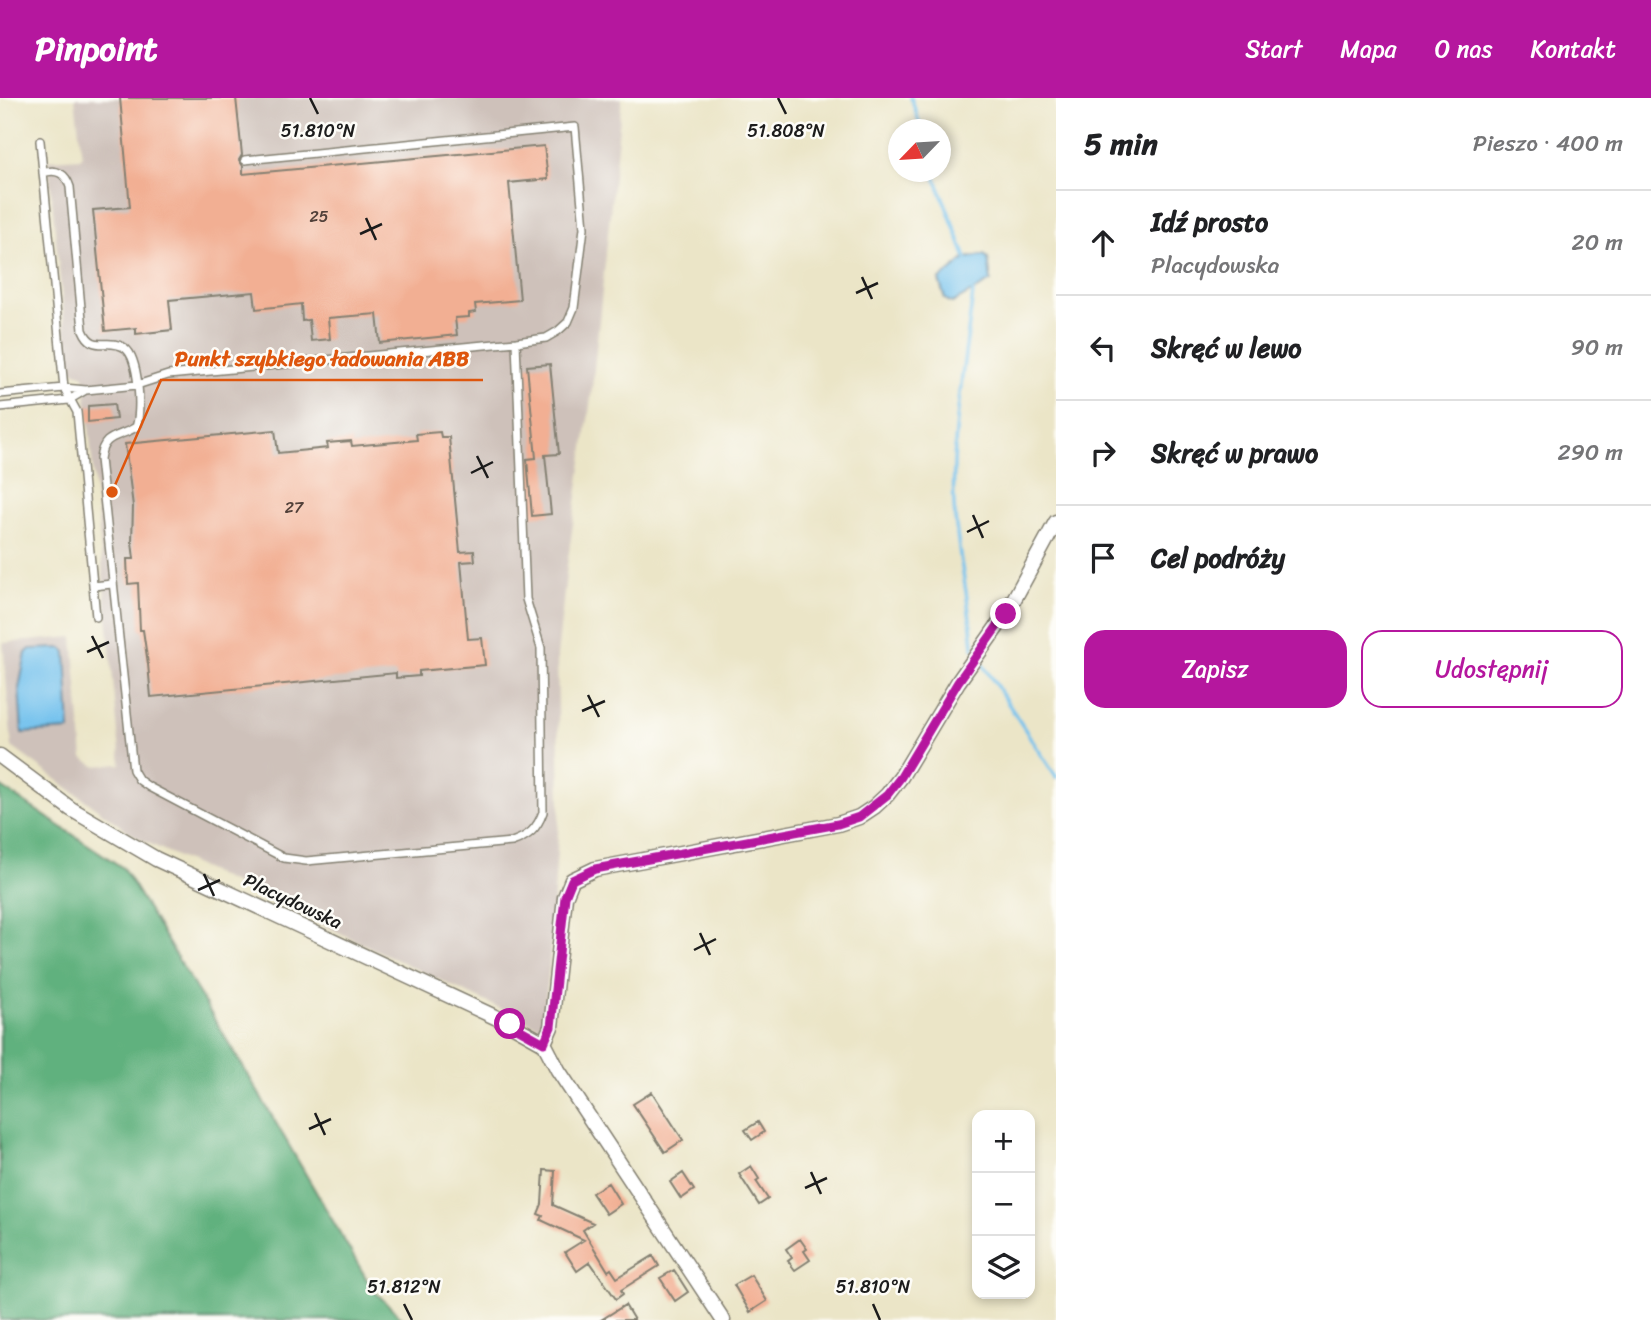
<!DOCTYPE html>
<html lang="pl">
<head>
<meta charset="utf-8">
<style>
	:root { --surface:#fff; --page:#f2f2f2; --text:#202124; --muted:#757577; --line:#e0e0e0; --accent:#b5179e }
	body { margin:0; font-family:Sriracha,sans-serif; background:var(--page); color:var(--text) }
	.controls { position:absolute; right:21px; bottom:21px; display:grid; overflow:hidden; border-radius:14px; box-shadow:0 4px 10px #0003 }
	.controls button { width:63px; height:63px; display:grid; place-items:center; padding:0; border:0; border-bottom:2px solid var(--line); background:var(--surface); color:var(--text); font:35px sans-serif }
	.compass { position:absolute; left:888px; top:21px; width:63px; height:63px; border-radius:50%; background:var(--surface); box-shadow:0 4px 10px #0003; rotate:245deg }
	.stop { position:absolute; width:21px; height:21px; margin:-16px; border:5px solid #b5179e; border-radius:50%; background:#fff }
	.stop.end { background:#b5179e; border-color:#fff; box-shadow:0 2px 7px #0008 }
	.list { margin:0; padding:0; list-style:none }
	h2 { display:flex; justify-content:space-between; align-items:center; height:91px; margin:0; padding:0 28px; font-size:30px }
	h2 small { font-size:23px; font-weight:400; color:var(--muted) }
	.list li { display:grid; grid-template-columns:46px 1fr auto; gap:21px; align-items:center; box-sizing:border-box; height:105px; padding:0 28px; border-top:2px solid var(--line) }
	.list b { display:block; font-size:26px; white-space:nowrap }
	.list p { margin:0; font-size:23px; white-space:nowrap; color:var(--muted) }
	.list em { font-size:23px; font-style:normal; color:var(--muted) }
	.actions { display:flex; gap:14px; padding:21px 28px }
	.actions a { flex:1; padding:16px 0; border:2px solid var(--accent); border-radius:21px; text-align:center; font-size:24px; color:var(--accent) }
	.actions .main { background:var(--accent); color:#fff }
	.icon { flex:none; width:38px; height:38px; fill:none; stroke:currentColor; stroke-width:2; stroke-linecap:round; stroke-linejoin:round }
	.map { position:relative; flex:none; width:1056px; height:1222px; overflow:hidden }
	header { display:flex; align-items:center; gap:42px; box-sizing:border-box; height:98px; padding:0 35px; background:var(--accent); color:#fff }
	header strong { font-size:33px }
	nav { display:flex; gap:38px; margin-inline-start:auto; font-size:24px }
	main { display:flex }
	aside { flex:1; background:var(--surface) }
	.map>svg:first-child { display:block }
	.industrial { fill:#cec1ba }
	.forest { fill:#60b17e; stroke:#3e664d; stroke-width:2 }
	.water { fill:#72c1ed; stroke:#476e84; stroke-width:2 }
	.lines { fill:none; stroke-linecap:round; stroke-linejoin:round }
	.stream { stroke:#72c1ed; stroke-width:3.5 }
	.building { fill:#f2af93 }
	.service-casing { stroke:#848072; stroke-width:10 }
	.minor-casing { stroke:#848072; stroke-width:17 }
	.service { stroke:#fff; stroke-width:7 }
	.minor { stroke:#fff; stroke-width:14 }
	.route { stroke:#b5179e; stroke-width:9 }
	.ticks { fill:none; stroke:#1c1c1c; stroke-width:2.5 }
	.labels { text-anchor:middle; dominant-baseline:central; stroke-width:5; stroke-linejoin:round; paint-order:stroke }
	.number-label { font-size:16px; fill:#52413a }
	.street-label { font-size:19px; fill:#1c1c1c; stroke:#fdfcf7 }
	.ticks-label { font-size:18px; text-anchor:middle; fill:#1c1c1c; stroke:#fdfcf7; stroke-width:5; stroke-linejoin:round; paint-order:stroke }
	.leader { fill:none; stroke:#de560d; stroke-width:2.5 }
	.callout-dot { fill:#de560d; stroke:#fdfcf7; stroke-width:2.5 }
	.callout-label { font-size:21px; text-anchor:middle; font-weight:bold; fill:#de560d; stroke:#fdfcf7; stroke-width:5; stroke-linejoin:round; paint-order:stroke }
</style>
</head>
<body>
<header>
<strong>Pinpoint</strong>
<nav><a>Start</a><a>Mapa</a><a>O nas</a><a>Kontakt</a></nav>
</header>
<main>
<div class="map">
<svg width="1056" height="1222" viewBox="0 0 1056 1222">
	<rect width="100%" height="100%" fill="#fdfcf7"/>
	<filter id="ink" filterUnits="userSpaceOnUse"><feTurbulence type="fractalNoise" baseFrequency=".0143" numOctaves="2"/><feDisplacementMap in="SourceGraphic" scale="14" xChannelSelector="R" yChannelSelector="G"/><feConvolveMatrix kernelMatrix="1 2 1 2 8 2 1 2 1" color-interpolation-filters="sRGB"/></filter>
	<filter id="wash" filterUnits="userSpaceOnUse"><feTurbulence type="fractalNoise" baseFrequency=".00686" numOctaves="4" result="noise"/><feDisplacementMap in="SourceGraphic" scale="28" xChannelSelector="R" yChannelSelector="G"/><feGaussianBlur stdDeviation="1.57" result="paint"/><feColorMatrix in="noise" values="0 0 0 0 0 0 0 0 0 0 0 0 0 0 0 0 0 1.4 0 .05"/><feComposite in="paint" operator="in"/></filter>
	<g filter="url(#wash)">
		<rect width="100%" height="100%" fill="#ebe5c7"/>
		<path class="industrial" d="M75,0H622L591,300L567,468L557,558L560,708L549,870L542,930L136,739L12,649L3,545L73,539L83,660L95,668L121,666L84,277L69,271L48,62L82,60Z"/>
		<path class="forest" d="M0,688L123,770L251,982L373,1192L404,1222H0Z"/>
		<path class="water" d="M984,157L988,160L991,183L952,205L945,201L939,182L966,160Z
			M62,550L66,554L70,632L22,635L19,590L26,555L30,551Z"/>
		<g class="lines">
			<path class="stream" d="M911,0L922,32
				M933,74L966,160
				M973,550C970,502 957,455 954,407C951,336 965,264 973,194
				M981,564L1056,679"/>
		</g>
		<g id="blocks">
			<path class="building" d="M120,0H236L242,57L239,62L243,68V76L544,48L548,81L509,85L520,202L475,206L476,214L469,215V219L455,220L457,237L380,245L377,216L328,220L330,241L311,243L309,222L302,223L301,206L256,211L254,194L169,202L172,232L136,236V230L105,233L93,112L130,109Z
				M550,266L559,356L545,357L551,416L532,418L527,361L536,360L527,268Z
				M114,306L116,321L88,324V308Z
				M275,332L278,355L328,350L327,345L351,343L352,348L417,342L416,336L440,334L441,339H449L460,454L474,453L475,463L461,464L468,541L482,540L485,567L419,573V578L396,580V575L151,599L148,566L143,532H140L138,485L128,486L127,461H134L132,444L133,408L125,346Z
				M652,994L683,1042L665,1054L633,1006Z
				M758,1024L764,1034L752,1042L745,1032Z
				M751,1068L759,1081L756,1083L768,1101L759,1107L739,1076Z
				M544,1072L555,1073L553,1107L593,1125L583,1132L608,1173L611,1171L617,1180L653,1158L659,1168L621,1192L623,1196L616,1201L590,1164L577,1173L565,1154L584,1142L541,1122L543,1118L538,1116L542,1106Z
				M683,1075L694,1092L681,1101L670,1084Z
				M608,1085L621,1106L606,1116L592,1095Z
				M800,1141L807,1151L804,1153L810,1162L795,1172L788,1163L792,1160L786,1151Z
				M674,1172L688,1194L675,1203L660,1180Z
				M751,1177L767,1203L750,1214L734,1187Z
				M625,1207L634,1222H601Z"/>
		</g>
	</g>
	<g filter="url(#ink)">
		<use href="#blocks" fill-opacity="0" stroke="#848072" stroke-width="2"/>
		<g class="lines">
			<g class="service-casing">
				<path id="service" d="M40,43L64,290L77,314L96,519
					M43,75C57,70 66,76 70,89L83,232C93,256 108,239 125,250C139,260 142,314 136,329C119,340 103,335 100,361L133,672L139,682L149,689L284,760L306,763L512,744C529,738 537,731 543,714L541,550L526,501L516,244
					M0,296L64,290L86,292L137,287L168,277L516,244L546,240L558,233L568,224L574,210L584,130L575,29L245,62
					M0,309L69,302L84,293
					M93,488L112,486"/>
			</g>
			<g class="minor-casing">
				<path id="minor" d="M0,658L71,711L156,761L510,926L544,945
					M544,945L551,929L565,799L572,782L595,771L838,726L859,719L874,709L887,697L901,679L958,584L1006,516L1056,424
					M544,945L558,972L723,1222"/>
			</g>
			<use href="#service" class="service"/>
			<use href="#minor" class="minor"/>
		</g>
	</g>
	<g class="lines" filter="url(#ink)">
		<path class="route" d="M510,926L544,945L551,929L565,799L572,782L595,771L838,726L859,719L887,697L901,679L958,584L1006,516"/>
	</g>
	<path class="ticks" d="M310,0L318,16M778,0L786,16M366,120L376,142M360,136L382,126M862,179L872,201M856,195L878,185M477,358L488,380M471,375L493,364M973,417L983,440M967,434L989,423M92,538L103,560M87,554L109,544M588,597L599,619M582,613L605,603M204,776L214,798M198,792L220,782M700,835L710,857M694,852L716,841M315,1015L325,1037M309,1031L331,1021M811,1074L821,1096M805,1090L827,1080M404,1206L412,1222M873,1206L880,1222"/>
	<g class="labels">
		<g class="number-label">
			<text x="319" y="118">25</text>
			<text x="294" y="409">27</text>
		</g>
		<g class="street-label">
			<text transform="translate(293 803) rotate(25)">Placydowska</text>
		</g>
	</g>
	<g class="ticks-label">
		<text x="318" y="39">51.810°N</text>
		<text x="786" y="39">51.808°N</text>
		<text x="404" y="1195">51.812°N</text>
		<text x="873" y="1195">51.810°N</text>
	</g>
	<path class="leader" d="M112 394L161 282H483"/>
	<circle class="callout-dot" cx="112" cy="394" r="7"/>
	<g class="callout-label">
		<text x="322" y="268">Punkt szybkiego ładowania ABB</text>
	</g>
</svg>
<div class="controls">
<button>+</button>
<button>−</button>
<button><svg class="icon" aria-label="layers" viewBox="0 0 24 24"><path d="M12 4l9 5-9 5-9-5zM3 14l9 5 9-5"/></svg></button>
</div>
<svg class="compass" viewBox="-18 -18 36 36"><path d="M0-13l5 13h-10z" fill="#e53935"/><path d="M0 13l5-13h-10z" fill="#757577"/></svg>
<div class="stop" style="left:510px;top:926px"></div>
<div class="stop end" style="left:1006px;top:516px"></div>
</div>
<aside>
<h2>5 min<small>Pieszo · 400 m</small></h2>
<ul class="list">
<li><svg class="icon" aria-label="ahead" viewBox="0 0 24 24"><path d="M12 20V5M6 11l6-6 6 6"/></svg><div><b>Idź prosto</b><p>Placydowska</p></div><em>20 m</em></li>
<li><svg class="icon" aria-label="left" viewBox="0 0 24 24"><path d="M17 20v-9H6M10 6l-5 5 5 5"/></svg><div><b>Skręć w lewo</b></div><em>90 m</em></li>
<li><svg class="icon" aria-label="right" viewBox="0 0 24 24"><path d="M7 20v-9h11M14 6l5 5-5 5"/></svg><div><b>Skręć w prawo</b></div><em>290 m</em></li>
<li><svg class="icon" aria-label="arrive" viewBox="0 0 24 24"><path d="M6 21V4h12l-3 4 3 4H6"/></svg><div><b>Cel podróży</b></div></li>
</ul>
<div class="actions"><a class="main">Zapisz</a><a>Udostępnij</a></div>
</aside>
</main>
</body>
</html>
